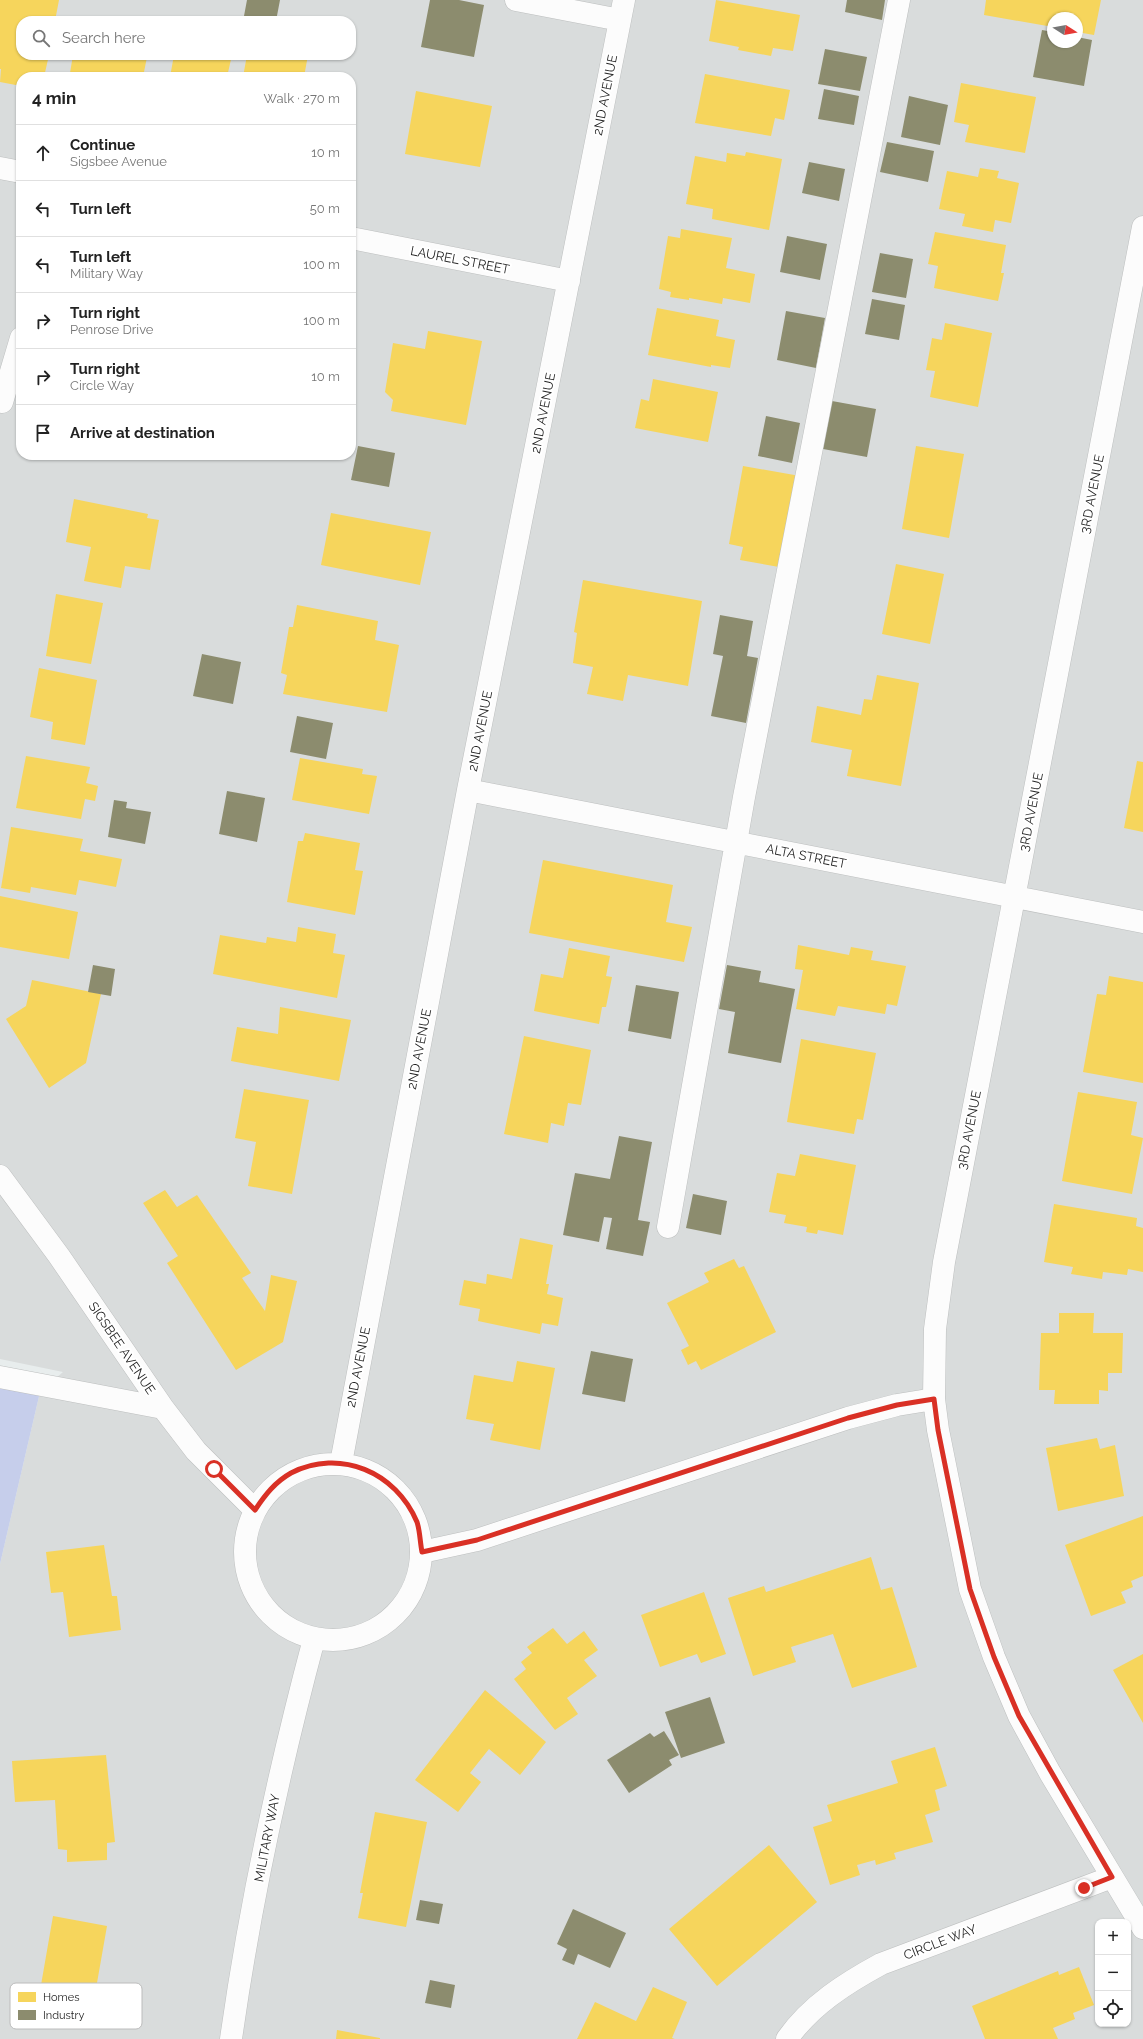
<!DOCTYPE html>
<html lang="en">
<head>
<meta charset="utf-8">
<style>
	:root { --surface:#fff; --page:#f6f6f6; --text:#222; --muted:#767676; --line:#e0e0e0 }
	body { margin:0; font-family:Raleway,sans-serif; background:var(--page); color:var(--text) }
	.controls { position:absolute; right:12px; bottom:12px; display:grid; overflow:hidden; border-radius:8px; box-shadow:0 1px 3px #0004 }
	.controls button { width:36px; height:36px; display:grid; place-items:center; padding:0; border:0; border-bottom:1px solid var(--line); background:var(--surface); color:var(--text); font:20px sans-serif }
	.compass { position:absolute; left:1047px; top:12px; width:36px; height:36px; border-radius:50%; background:var(--surface); box-shadow:0 1px 3px #0004; rotate:101deg }
	.stop { position:absolute; width:12px; height:12px; margin:-9px; border:3px solid #d93025; border-radius:50%; background:#fff }
	.stop.end { background:#d93025; border-color:#fff; box-shadow:0 1px 4px #0008 }
	.list { margin:0; padding:0; list-style:none }
	h2 { display:flex; justify-content:space-between; align-items:center; height:52px; margin:0; padding:0 16px; font-size:17px }
	h2 small { font-size:13px; font-weight:400; color:var(--muted) }
	.list li { display:grid; grid-template-columns:26px 1fr auto; gap:12px; align-items:center; box-sizing:border-box; height:56px; padding:0 16px; border-top:1px solid var(--line) }
	.list b { display:block; font-size:15px; white-space:nowrap }
	.list p { margin:0; font-size:13px; white-space:nowrap; color:var(--muted) }
	.list em { font-size:13px; font-style:normal; color:var(--muted) }
	.icon { flex:none; width:22px; height:22px; fill:none; stroke:currentColor; stroke-width:2; stroke-linecap:round; stroke-linejoin:round }
	.map { position:relative; flex:none; width:1143px; height:2039px; overflow:hidden }
	.search { position:absolute; background:var(--surface); box-shadow:0 1px 3px #0004; left:16px; top:16px; width:340px; height:44px; display:flex; align-items:center; gap:10px; box-sizing:border-box; padding:0 14px; border-radius:16px; color:var(--muted); font-size:15px }
	.panel { position:absolute; background:var(--surface); box-shadow:0 1px 3px #0004; left:16px; top:72px; width:340px; height:388px; border-radius:16px }
	.map>svg:first-child { display:block }
	.residential { fill:#d9dcdc; fill-rule:evenodd }
	.grass { fill:#c6ceeb }
	.homes { fill:#f6d55c }
	.industry { fill:#8c8c6e }
	.lines { fill:none; stroke-linecap:round; stroke-linejoin:round }
	.minor-casing { stroke:#bdbfbf; stroke-width:23 }
	.minor { stroke:#fcfcfc; stroke-width:22 }
	.route { stroke:#d93025; stroke-width:5 }
	.labels { text-anchor:middle; dominant-baseline:central; stroke-width:4; stroke-linejoin:round; paint-order:stroke }
	.street-label { font-size:13px; fill:#1f1f1f; stroke:#fff }
	.key { fill:#fff; stroke:#bcbcbc; stroke-width:1 }
	.key-label { font-size:11px; fill:#1f1f1f }
</style>
</head>
<body>
<div class="map">
<svg width="1143" height="2039" viewBox="0 0 1143 2039">
	<rect width="100%" height="100%" fill="#e8eded"/>
	<path class="residential" d="M0,0H1143V2039H0V1564L40,1392L63,1372L0,1359ZM1053,18H1077V42H1053ZM21,21H351V55H21ZM21,77H351V455H21ZM1098,1922H1128V2024H1098Z"/>
	<path class="grass" d="M0,1385L40,1392L0,1564Z"/>
	<path class="homes" d="M0,0H59L55,21H21V55H49L44,77H21V86L0,82L1,69H0Z
		M716,0L800,15L793,51L773,48L771,56L738,50L739,47L709,41Z
		M986,0H1101L1094,35L1077,32V18H1053V27L984,15Z
		M73,55H138L147,57L143,77H90L70,73Z
		M174,55H232L227,77H170Z
		M247,55H308L304,77H243Z
		M705,74L790,90L784,120L775,118L771,136L695,123Z
		M961,83L1036,97L1025,153L965,142L969,125L954,122Z
		M416,91L492,106L480,167L405,154Z
		M746,152L782,159L769,230L712,219L713,209L686,204L695,156L726,162L727,153L745,156Z
		M980,168L999,171L997,178L1019,183L1011,223L995,220L993,232L962,226L965,214L939,209L947,171L978,177Z
		M681,229L732,238L726,268L755,274L750,303L723,298L722,304L689,298V300L670,297L671,292L659,289L668,236L680,238Z
		M935,232L1006,245L1001,273H1004L998,301L934,288L938,266L928,264Z
		M657,308L719,320L716,336L735,340L730,368L711,365V367L648,355Z
		M945,323L992,333L978,407L930,397L935,371L926,370L932,338L942,340Z
		M428,331L482,341L466,425L391,411L393,400L385,392L393,343L425,349Z
		M653,379L718,392L708,442L635,428L641,399L649,401Z
		M916,446L964,454L949,538L902,529Z
		M743,466L800,476L779,567L740,560L743,547L729,544Z
		M74,499L148,514L147,518L159,520L150,570L125,566L121,588L84,581L91,547L66,542Z
		M331,513L431,532L420,585L321,565Z
		M896,564L944,574L930,644L882,634Z
		M583,580L702,601L688,686L628,675L623,701L587,694L593,667L573,663L577,633L574,632Z
		M56,594L103,603L91,664L46,656Z
		M297,605L378,621L375,640L399,645L387,712L283,694L287,675L281,673L289,627H293Z
		M39,668L97,680L85,745L51,739L53,722L30,717Z
		M877,675L919,683L901,786L847,776L852,750L811,742L817,706L861,715L864,699L872,700Z
		M26,756L90,767L86,783L98,786L95,801L85,799L81,819L16,808Z
		M300,758L363,769L362,774L377,776L369,814L292,800Z
		M1137,761L1143,762V832L1124,828Z
		M11,827L83,839L80,851L122,859L116,887L79,880L76,895L31,887L30,893L1,888Z
		M305,833L360,843L355,870L363,871L355,915L287,902L298,841H303Z
		M543,860L673,885L666,922L692,927L684,962L529,933Z
		M0,896L78,912L69,959L0,947Z
		M298,927L336,934L333,953L345,955L337,998L213,974L220,935L266,943L267,937L296,942Z
		M798,945L849,955L851,947L873,951L871,960L906,966L897,1006L887,1004L885,1014L838,1006L835,1016L796,1009L803,970L795,969Z
		M569,948L610,956L606,976L612,977L606,1007H602L599,1024L534,1011L541,974L563,978Z
		M1109,976L1143,982V1083L1083,1072L1097,994L1106,995Z
		M32,980L101,994L86,1063L49,1088L6,1019L26,1006Z
		M280,1007L351,1020L339,1081L231,1061L237,1027L278,1034Z
		M524,1036L591,1050L581,1105L568,1103L564,1126L551,1123L548,1143L504,1134Z
		M801,1039L876,1053L863,1120L857,1119L854,1134L787,1122Z
		M244,1089L309,1100L292,1194L248,1186L256,1142L235,1138Z
		M1078,1092L1137,1102L1131,1135L1143,1138L1132,1194L1062,1181Z
		M800,1154L856,1165L843,1235L818,1230L817,1234L806,1232L807,1227L784,1223L786,1215L769,1212L777,1173L795,1176Z
		M165,1190L177,1207L197,1195L251,1273L242,1278L265,1311L271,1275L297,1281L283,1342L236,1370L167,1263L178,1256L143,1203Z
		M1054,1204L1137,1218L1136,1226L1143,1228V1272L1128,1269L1127,1275L1103,1272L1102,1279L1071,1274L1073,1267L1044,1262Z
		M520,1238L553,1245L546,1284H549L547,1294L563,1298L558,1326L542,1323L540,1334L478,1321L480,1309L459,1305L464,1280L486,1284L487,1274L512,1279Z
		M734,1259L739,1268L744,1266L776,1332L701,1370L696,1361L688,1365L681,1350L689,1346L667,1303L709,1282L704,1273Z
		M1059,1313H1094L1093,1333H1123L1122,1373H1108V1391L1099,1390V1404H1054L1055,1390H1039L1041,1333H1059Z
		M517,1361L555,1368L540,1450L490,1440L494,1424L466,1419L474,1375L513,1382Z
		M1097,1438L1100,1449L1115,1445L1124,1496L1058,1511L1046,1448Z
		M1143,1516V1576L1131,1581L1133,1587L1121,1592L1126,1603L1091,1616L1065,1545Z
		M104,1545L112,1596H117L121,1630L69,1637L63,1592L51,1593L46,1552Z
		M871,1557L881,1590L892,1587L917,1667L852,1688L833,1634L791,1647L796,1662L753,1676L728,1598L764,1586L766,1592Z
		M704,1592L726,1654L701,1663L697,1654L660,1667L641,1615Z
		M553,1628L567,1644L584,1631L598,1650L584,1660L597,1676L567,1698L578,1714L555,1730L514,1679L526,1669L521,1662L532,1653L527,1647Z
		M1143,1654V1723L1113,1670Z
		M485,1690L546,1742L520,1775L489,1749L470,1773L481,1782L458,1812L415,1780Z
		M935,1747L947,1786L935,1790L940,1810L925,1815L933,1842L894,1853L896,1859L876,1865L875,1860L857,1865L860,1875L830,1885L813,1827L832,1821L827,1805L898,1783L891,1761Z
		M106,1755L115,1842L107,1843V1860L67,1862V1850L58,1849L55,1800L15,1802L12,1761Z
		M375,1812L427,1822L406,1927L358,1918L363,1893H360Z
		M769,1845L817,1902L717,1986L669,1929Z
		M53,1916L107,1926L91,2017L37,2008Z
		M1079,1967L1094,2005L1073,2013L1075,2019L1053,2028L1058,2039H985L972,2006L1058,1971L1059,1975Z
		M653,1987L687,2002L672,2038L675,2039H577L595,2002L636,2021Z
		M337,2030L380,2038V2039H336Z"/>
	<path class="industry" d="M247,0H280L276,21L244,16Z
		M430,0H459L484,5L474,57L421,47Z
		M847,0H885L882,20L845,12Z
		M1042,30L1053,32V42H1077V37L1092,40L1084,86L1033,77Z
		M825,49L867,57L860,91L818,84Z
		M824,89L859,96L854,125L818,119Z
		M909,96L948,105L940,145L901,137Z
		M887,142L934,151L928,182L880,172Z
		M809,162L845,169L839,201L802,193Z
		M787,236L827,244L820,280L780,272Z
		M880,253L913,259L906,298L872,292Z
		M872,299L905,305L899,340L865,334Z
		M786,311L825,318L816,368L777,360Z
		M821,399L876,409L867,457L812,447Z
		M766,416L800,423L792,463L758,456Z
		M358,446L395,453L389,487L351,480Z
		M294,455H306L305,458Z
		M720,615L753,621L747,656L758,658L746,723L711,716L723,656L713,654Z
		M202,654L241,662L233,704L193,696Z
		M297,716L333,723L326,759L290,752Z
		M227,791L265,798L257,842L219,834Z
		M114,800L127,802L126,808L151,812L145,844L108,837Z
		M93,965L115,969L111,996L88,992Z
		M727,965L761,971L759,982L795,989L781,1063L728,1053L735,1012L719,1009Z
		M636,985L679,992L671,1039L628,1031Z
		M619,1136L652,1142L638,1220L650,1222L643,1256L606,1249L612,1218L604,1217L599,1242L563,1235L575,1173L610,1179Z
		M693,1194L727,1201L721,1235L686,1228Z
		M591,1351L633,1359L625,1402L582,1394Z
		M710,1697L725,1743L681,1758L665,1712Z
		M664,1731L679,1755L669,1760L672,1765L629,1793L607,1760L650,1733L654,1737Z
		M420,1900L443,1904L439,1924L416,1920Z
		M573,1909L626,1933L610,1968L578,1954L574,1965L562,1960L567,1949L557,1944Z
		M430,1980L455,1985L451,2008L425,2003Z"/>
	<g class="lines">
		<g class="minor-casing">
			<path id="minor" d="M516,0L620,20
				M0,168L21,172
				M1143,227L944,1262L935,1329L934,1399L938,1430L970,1589L994,1657L1019,1716L1050,1773L1143,1928
				M351,238L569,281
				M2,402L21,338
				M468,790L1143,922
				M0,1176L59,1256L163,1408L196,1451L255,1510
				M668,1227L744,797L899,0
				M0,1377L163,1408
				M341,1463L468,790L624,0
				M245 1552a88 88 0 1 1 176 0a88 88 0 1 1-176 0Z
				M422,1552L477,1540L848,1418L897,1405L934,1399
				M231,2039C250,1904 279,1770 314,1639
				M787,2039C811,2005 846,1983 881,1964L1112,1877"/>
		</g>
		<use href="#minor" class="minor"/>
	</g>
	<g class="lines">
		<path class="route" d="M214,1469L255,1510C265,1495 275,1482 291,1473C340,1448 396,1472 417,1522C420,1531 420,1542 422,1552L477,1540L848,1418L897,1405L934,1399L938,1430L970,1589L994,1657L1019,1716L1112,1877L1084,1888"/>
	</g>
	<g class="labels">
		<g class="street-label">
			<text transform="translate(605 95) rotate(-79)">2ND AVENUE</text>
			<text transform="translate(460 260) rotate(11)">LAUREL STREET</text>
			<text transform="translate(543 413) rotate(-79)">2ND AVENUE</text>
			<text transform="translate(1092 494) rotate(-79)">3RD AVENUE</text>
			<text transform="translate(480 731) rotate(-79)">2ND AVENUE</text>
			<text transform="translate(1031 812) rotate(-79)">3RD AVENUE</text>
			<text transform="translate(806 856) rotate(11)">ALTA STREET</text>
			<text transform="translate(419 1049) rotate(-79)">2ND AVENUE</text>
			<text transform="translate(969 1130) rotate(-79)">3RD AVENUE</text>
			<text transform="translate(122 1348) rotate(56)">SIGSBEE AVENUE</text>
			<text transform="translate(358 1367) rotate(-79)">2ND AVENUE</text>
			<text transform="translate(267 1838) rotate(-79)">MILITARY WAY</text>
			<text transform="translate(940 1942) rotate(-21)">CIRCLE WAY</text>
		</g>
	</g>
	<rect x="10" y="1983" width="132" height="46" rx="6" class="key"/>
	<rect x="18" y="1992" width="18" height="10" fill="#f6d55c"/>
	<rect x="18" y="2010" width="18" height="10" fill="#8c8c6e"/>
	<g class="key-label">
		<text x="43" y="2001">Homes</text>
		<text x="43" y="2019">Industry</text>
	</g>
</svg>
<div class="controls">
<button>+</button>
<button>−</button>
<button><svg class="icon" aria-label="locate" viewBox="0 0 24 24"><circle cx="12" cy="12" r="6"/><path d="M12 2v4M12 18v4M2 12h4M18 12h4"/></svg></button>
</div>
<svg class="compass" viewBox="-18 -18 36 36"><path d="M0-13l5 13h-10z" fill="#e53935"/><path d="M0 13l5-13h-10z" fill="#767676"/></svg>
<div class="stop" style="left:214px;top:1469px"></div>
<div class="stop end" style="left:1084px;top:1888px"></div>
<div class="search"><svg class="icon" aria-label="search" viewBox="0 0 24 24"><circle cx="10" cy="10" r="6"/><path d="M15 15l6 6"/></svg>Search here</div>
<section class="panel">
<h2>4 min<small>Walk · 270 m</small></h2>
<ul class="list">
<li><svg class="icon" aria-label="ahead" viewBox="0 0 24 24"><path d="M12 20V5M6 11l6-6 6 6"/></svg><div><b>Continue</b><p>Sigsbee Avenue</p></div><em>10 m</em></li>
<li><svg class="icon" aria-label="left" viewBox="0 0 24 24"><path d="M17 20v-9H6M10 6l-5 5 5 5"/></svg><div><b>Turn left</b></div><em>50 m</em></li>
<li><svg class="icon" aria-label="left" viewBox="0 0 24 24"><path d="M17 20v-9H6M10 6l-5 5 5 5"/></svg><div><b>Turn left</b><p>Military Way</p></div><em>100 m</em></li>
<li><svg class="icon" aria-label="right" viewBox="0 0 24 24"><path d="M7 20v-9h11M14 6l5 5-5 5"/></svg><div><b>Turn right</b><p>Penrose Drive</p></div><em>100 m</em></li>
<li><svg class="icon" aria-label="right" viewBox="0 0 24 24"><path d="M7 20v-9h11M14 6l5 5-5 5"/></svg><div><b>Turn right</b><p>Circle Way</p></div><em>10 m</em></li>
<li><svg class="icon" aria-label="arrive" viewBox="0 0 24 24"><path d="M6 21V4h12l-3 4 3 4H6"/></svg><div><b>Arrive at destination</b></div></li>
</ul>
</section>
</div>
</body>
</html>
